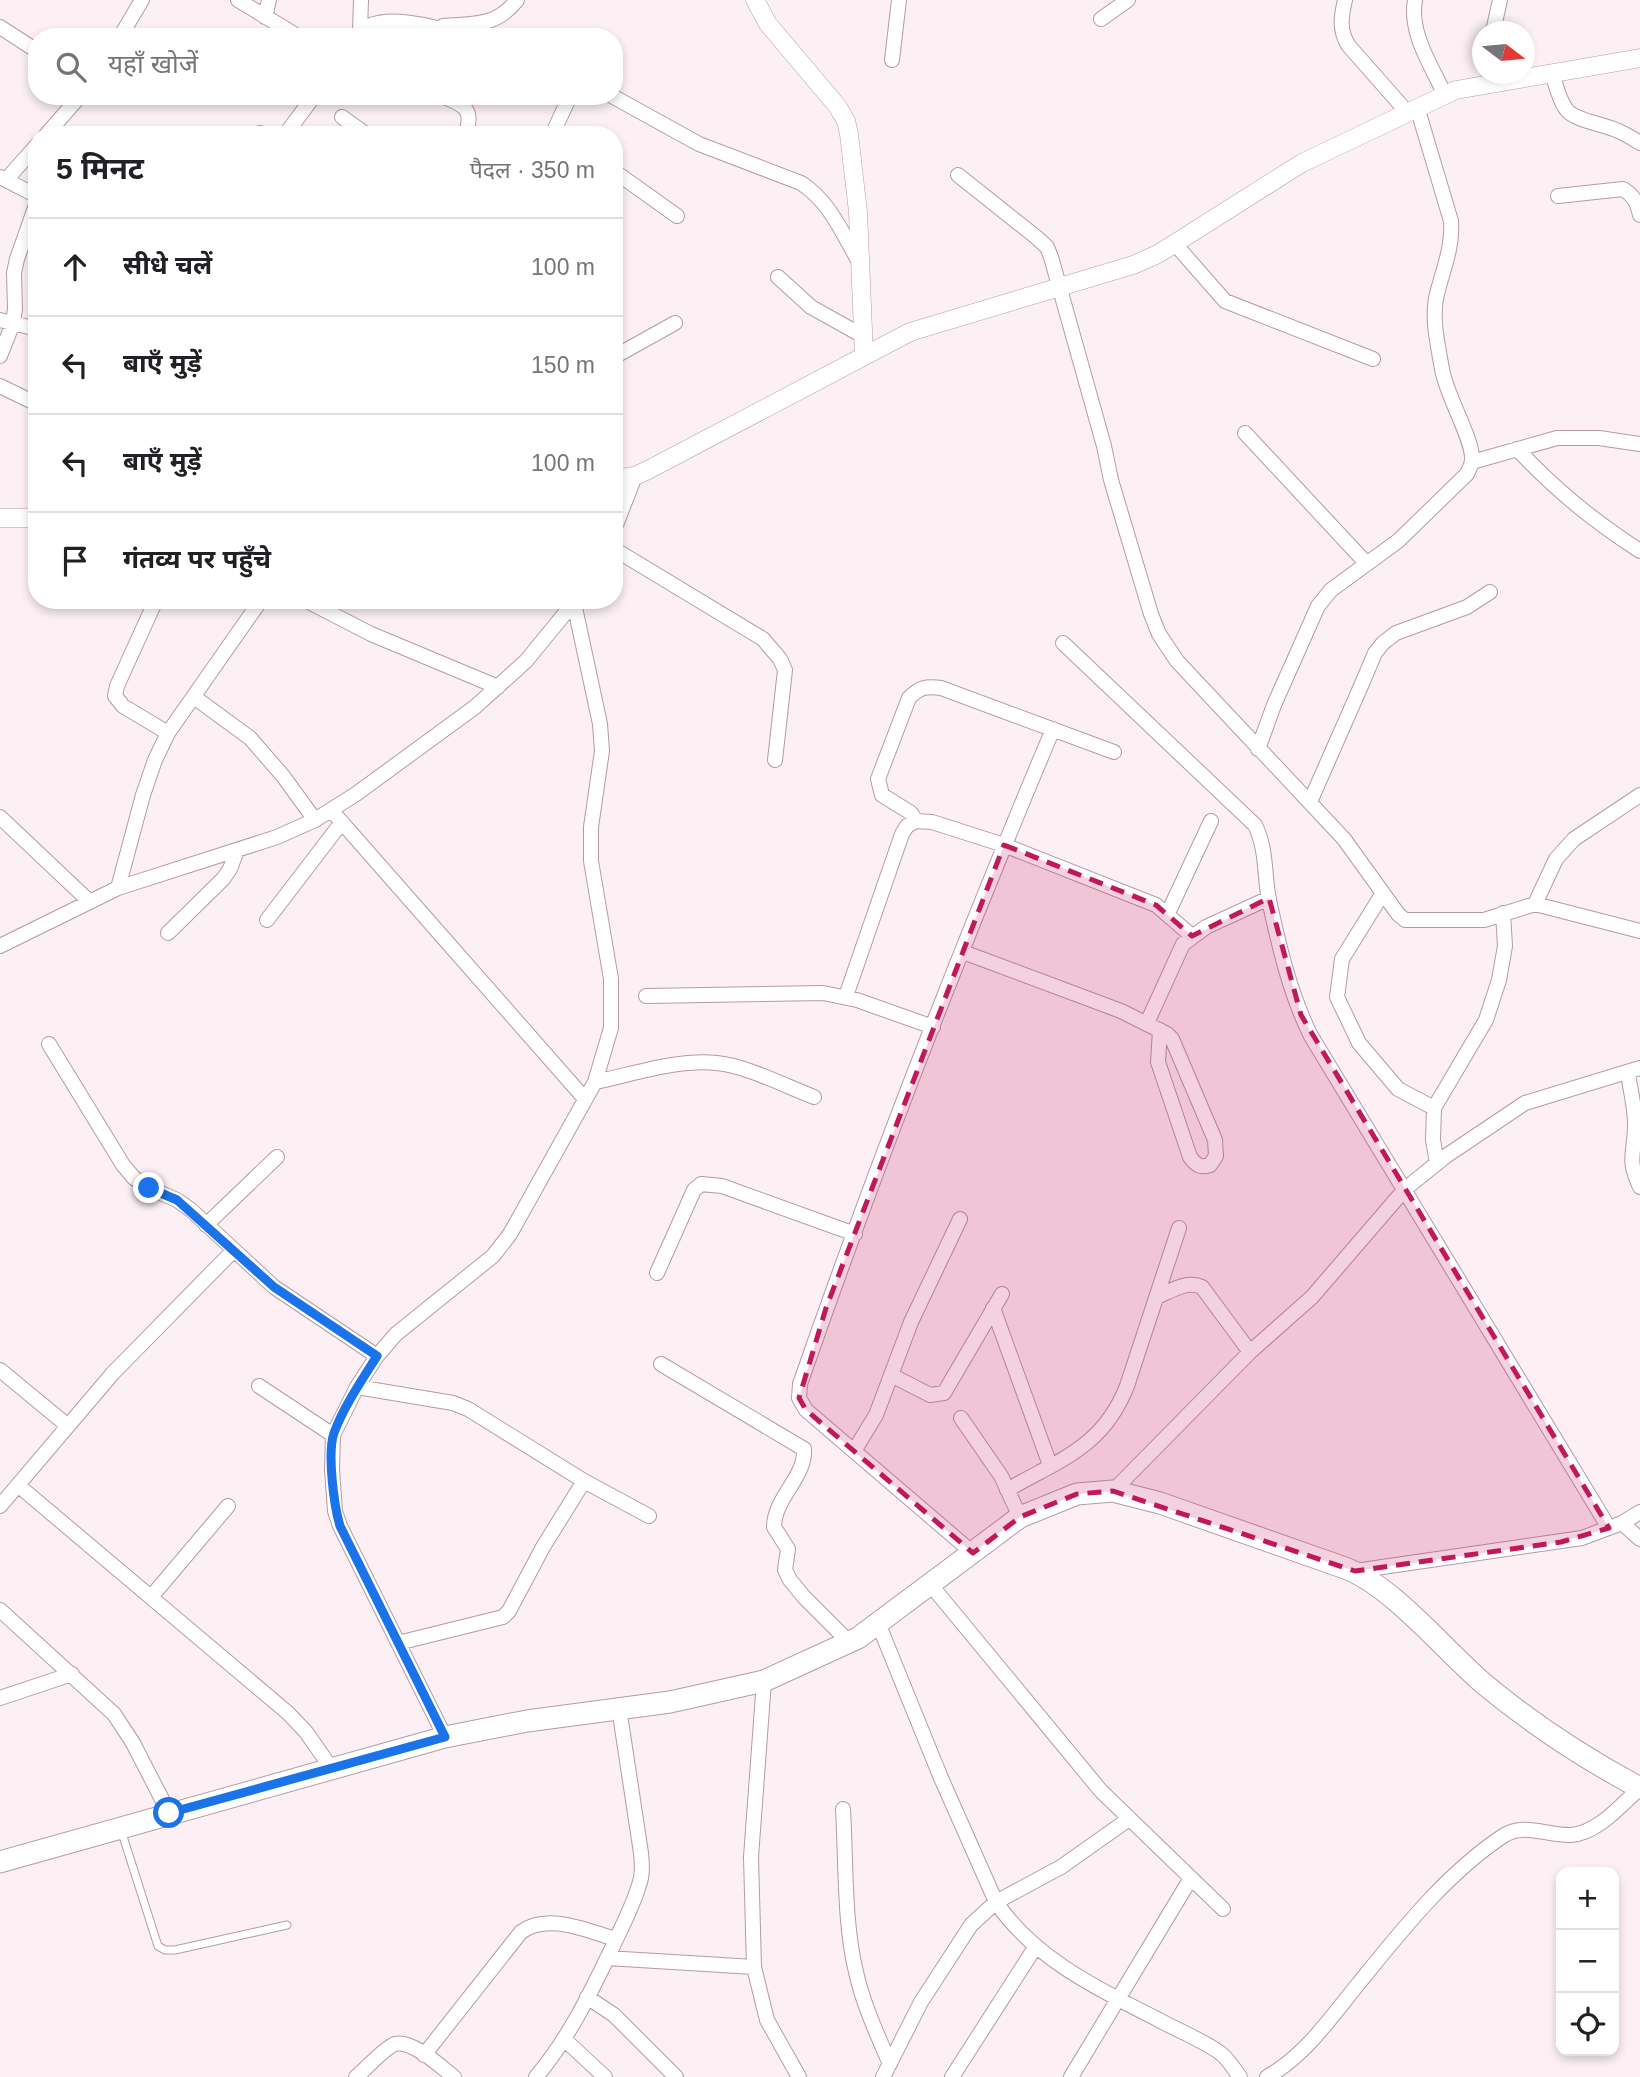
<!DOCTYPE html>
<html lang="hi">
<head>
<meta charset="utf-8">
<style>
	:root { --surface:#fff; --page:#f2f2f2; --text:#202124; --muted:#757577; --line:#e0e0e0 }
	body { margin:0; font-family:Arial,"Noto Sans Devanagari",sans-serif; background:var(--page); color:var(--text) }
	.controls { position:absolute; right:21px; bottom:21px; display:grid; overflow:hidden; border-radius:14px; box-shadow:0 4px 10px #0003 }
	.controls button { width:63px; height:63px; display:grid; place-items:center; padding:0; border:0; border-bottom:2px solid var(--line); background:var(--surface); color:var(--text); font:35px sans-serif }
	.compass { position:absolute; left:1472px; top:21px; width:63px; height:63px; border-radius:50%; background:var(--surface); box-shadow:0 4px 10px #0003; rotate:106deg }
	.stop { position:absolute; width:21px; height:21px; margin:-16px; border:5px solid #1a73e8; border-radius:50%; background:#fff }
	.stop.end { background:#1a73e8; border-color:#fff; box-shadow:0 2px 7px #0008 }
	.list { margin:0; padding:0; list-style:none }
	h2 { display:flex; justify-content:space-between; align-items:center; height:91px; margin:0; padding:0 28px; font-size:30px }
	h2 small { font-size:23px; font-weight:400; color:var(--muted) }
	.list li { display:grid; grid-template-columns:46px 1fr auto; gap:21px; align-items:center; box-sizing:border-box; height:98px; padding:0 28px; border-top:2px solid var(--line) }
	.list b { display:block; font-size:26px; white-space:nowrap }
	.list em { font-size:23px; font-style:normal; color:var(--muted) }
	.icon { flex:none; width:38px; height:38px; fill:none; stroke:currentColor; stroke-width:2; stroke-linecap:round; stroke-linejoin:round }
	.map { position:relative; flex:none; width:1640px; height:2077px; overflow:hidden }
	.search { position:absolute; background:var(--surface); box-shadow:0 4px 10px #0003; left:28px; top:28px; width:595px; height:77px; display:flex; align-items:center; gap:18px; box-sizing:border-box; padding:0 24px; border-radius:28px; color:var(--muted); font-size:26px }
	.panel { position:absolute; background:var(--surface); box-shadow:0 4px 10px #0003; left:28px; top:126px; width:595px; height:483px; border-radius:28px }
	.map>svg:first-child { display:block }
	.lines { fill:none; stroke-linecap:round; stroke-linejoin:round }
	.service-casing { stroke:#b59aa5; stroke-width:9 }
	.minor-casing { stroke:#b59aa5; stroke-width:16 }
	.tertiary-casing { stroke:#b59aa5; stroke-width:19 }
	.secondary-casing { stroke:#b59aa5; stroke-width:23 }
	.service { stroke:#fff; stroke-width:7 }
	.minor { stroke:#fff; stroke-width:14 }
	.tertiary { stroke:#fff; stroke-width:18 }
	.secondary { stroke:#fff; stroke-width:21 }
	.route { stroke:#1a73e8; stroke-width:9 }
	.marked { fill:#c2185b; fill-opacity:0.2; stroke:#c2185b; stroke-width:5; stroke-dasharray:14 9; stroke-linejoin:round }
</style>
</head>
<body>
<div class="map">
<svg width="1640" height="2077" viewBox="0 0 1640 2077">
	<rect width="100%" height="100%" fill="#fcf0f5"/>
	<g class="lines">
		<g class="service-casing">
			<path id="service" d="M121,1830L158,1946L165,1950H175L287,1925"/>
		</g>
		<g class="minor-casing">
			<path id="minor" d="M238,0L299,37
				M1345,0C1341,17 1339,29 1348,45L1407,112
				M1415,0C1409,33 1431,65 1445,95
				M265,17L269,0
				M1101,19L1128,0
				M443,26C475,23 496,27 517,0
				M0,27L37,51
				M1494,27L1500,0
				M360,30L361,0
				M120,37L142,0
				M355,37C375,8 438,27 464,37
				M892,60L899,0
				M1552,73C1556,85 1559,100 1566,109C1573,120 1602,124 1616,130C1624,133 1632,138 1640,143
				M442,96C464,105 475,109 465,135
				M612,96L699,144L801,183C829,201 842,232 858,260
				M342,117L367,135
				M46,135L80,96
				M257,135L260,133L270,135
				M285,135L314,96
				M552,135L570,96
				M614,171L677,216
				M958,175L1036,237L1047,247L1051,257L1104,446L1111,480L1151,614L1159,634L1177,661L1344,839L1398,914L1405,920H1484L1535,904L1640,931
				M0,177L37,196
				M6,180L37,145
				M1558,196L1623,189C1634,196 1637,202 1640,215
				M1175,244L1225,301L1373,359
				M778,277L811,307L863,336
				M0,320L37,329
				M0,356L13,323L15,309L14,273L17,259L37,202
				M614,357L675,323
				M0,386L37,404
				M1245,433L1367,564
				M1517,449C1557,491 1591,519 1640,551
				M1472,462L1557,438H1599L1640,444
				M614,530L635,476
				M614,549L763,639L780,659L785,670L775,760
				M156,600L117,686L115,696L123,706L168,733
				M305,600L371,634L498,687
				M1063,643L1255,825C1267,849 1264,875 1269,900C1279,946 1290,994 1311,1036L1609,1528
				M194,697L250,738L283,776L315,820
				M1258,749L1274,705L1318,606L1331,590L1398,541L1467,474C1469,469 1472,465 1472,459C1473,439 1446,395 1442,369C1438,346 1431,317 1437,294C1443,269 1453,248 1451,221L1417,107
				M1310,802L1361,686L1375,653L1383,643L1396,633L1467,607L1490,592
				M331,810L585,1099
				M0,817L90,902
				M916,821L911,813L882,795L878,779L909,698C920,687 926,686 941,688L1114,752
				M118,888L143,795L155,760L168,733L261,600
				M1383,893L1342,959L1337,997L1359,1043L1398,1089L1434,1108
				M1535,904L1556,859L1574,839L1640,795
				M1168,913L1211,821
				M267,920L342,822
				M168,933L223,879L230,869L237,850
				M0,946L118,888L277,837L315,820L356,794L475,707L526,661L576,600
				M963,952L1121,1011L1167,1034L1172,1039L1215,1140L1216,1156L1210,1165C1200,1168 1197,1166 1190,1157L1158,1062L1160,1030
				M646,996L823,993L857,1000L933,1027
				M846,996L902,834L907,826L916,821L932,822L1004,845L1156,905L1192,936
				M1147,1023L1183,944L1206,927L1269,898
				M49,1044L123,1165L134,1178L149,1188L177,1200L191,1210L274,1287L377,1356
				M1628,1073C1630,1090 1636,1110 1635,1128C1634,1156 1627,1159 1640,1187
				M595,1082C634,1074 677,1059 717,1063C747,1066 785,1086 814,1097
				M1437,1163L1433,1140L1434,1108L1486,1020L1499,980L1505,946L1503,913
				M206,1225L277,1157
				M657,1273L694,1190L701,1184L722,1186L855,1234
				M1157,1297C1171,1291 1187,1280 1202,1287L1250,1352
				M993,1308L1050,1465
				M661,1364L804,1449C806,1477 774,1498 774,1527L788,1549L785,1570L790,1580L804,1597L849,1642
				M0,1370L68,1426
				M891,1375L930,1395L944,1393L1002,1294
				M259,1386L333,1435
				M357,1387L453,1403L468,1409L584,1481L649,1516
				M961,1418L1001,1476L1020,1517
				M854,1451L876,1415L911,1322L960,1219
				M19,1486L288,1713L306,1732L332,1769
				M1007,1490C1061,1459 1103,1447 1127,1386L1179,1228
				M1113,1491L1250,1352L1312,1297L1405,1189L1446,1156L1525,1103L1640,1068
				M0,1506L113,1373L234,1250
				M1622,1523L1640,1539
				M973,1553L806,1410L799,1398L800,1384C877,1163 962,945 1053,729
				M1355,1571L1582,1538L1622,1523L1640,1512
				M930,1584L1101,1791L1223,1909
				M151,1597L228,1506
				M0,1610L114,1714L133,1743L169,1813
				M878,1623L941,1778L996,1902C1033,1958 1100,1990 1157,2019C1177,2030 1200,2039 1219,2052C1228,2058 1234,2069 1240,2077
				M398,1643L503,1617L509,1611L543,1547L584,1481
				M764,1681L751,1857L754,1967L767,2020L799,2077
				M0,1698L72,1674
				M445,1737L340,1526L335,1511L332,1469L333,1435L357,1387L377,1356L396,1334L493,1256L510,1234L595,1082L611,1028V979L591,861V827L602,751L600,724L574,603
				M843,1809C846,1860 844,1924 856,1972C863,2004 877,2034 890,2064
				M607,1958L754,1967
				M587,1997L614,2015L676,2077
				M564,2039L605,2077
				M424,2055L521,1932C548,1912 587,1931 616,1939
				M356,2077C366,2069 384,2048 395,2044C412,2039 441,2067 454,2077
				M536,2077C569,2038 591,1992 613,1946C622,1926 633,1906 639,1885C643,1875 642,1864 641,1853L619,1708
				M883,2077L921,2002L971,1925L996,1902L1061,1867L1129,1819
				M952,2077L1036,1946
				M1071,2077L1191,1878
				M1267,2077C1306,2055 1331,2017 1359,1983C1402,1930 1446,1874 1503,1836C1524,1822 1548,1836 1571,1835C1598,1833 1621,1805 1640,1788"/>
		</g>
		<g class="tertiary-casing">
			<path id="tertiary" d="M755,0L768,24L838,107L846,121L849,134L858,212L864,354
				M614,479L635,476L648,470L910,332L1133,265L1158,254L1302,163L1445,95L1456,90L1640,58
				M0,518H37"/>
		</g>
		<g class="secondary-casing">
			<path id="secondary" d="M0,1862L445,1737L527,1721L670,1702L764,1681L858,1638L1020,1517L1077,1494L1113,1491L1160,1503L1345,1568C1393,1586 1444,1650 1484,1684C1531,1723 1586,1759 1640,1788"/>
		</g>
		<use href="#service" class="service"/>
		<use href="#minor" class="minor"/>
		<use href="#tertiary" class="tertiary"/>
		<use href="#secondary" class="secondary"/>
	</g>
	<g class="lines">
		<path class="route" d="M149,1188L177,1200L274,1287L377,1356C362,1380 344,1406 334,1433C327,1453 334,1506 340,1526L445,1737L169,1813"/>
	</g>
	<path class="marked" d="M1004,845L1156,905L1192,936L1269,898L1301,1015L1609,1528L1561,1542L1355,1571L1113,1491L1077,1494L1020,1517L973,1553L806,1410L799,1398L826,1308Z"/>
</svg>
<div class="controls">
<button>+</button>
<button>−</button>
<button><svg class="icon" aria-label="locate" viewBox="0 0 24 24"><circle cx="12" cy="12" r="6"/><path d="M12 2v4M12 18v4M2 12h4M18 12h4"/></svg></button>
</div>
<svg class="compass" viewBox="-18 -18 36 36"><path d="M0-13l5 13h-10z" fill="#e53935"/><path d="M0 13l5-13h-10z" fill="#757577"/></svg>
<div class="stop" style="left:169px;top:1813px"></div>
<div class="stop end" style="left:149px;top:1188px"></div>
<div class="search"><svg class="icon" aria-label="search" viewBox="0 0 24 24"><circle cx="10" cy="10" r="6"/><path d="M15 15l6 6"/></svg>यहाँ खोजें</div>
<section class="panel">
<h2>5 मिनट<small>पैदल · 350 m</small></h2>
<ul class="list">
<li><svg class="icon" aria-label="ahead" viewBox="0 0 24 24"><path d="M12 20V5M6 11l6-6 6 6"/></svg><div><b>सीधे चलें</b></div><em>100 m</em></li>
<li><svg class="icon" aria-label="left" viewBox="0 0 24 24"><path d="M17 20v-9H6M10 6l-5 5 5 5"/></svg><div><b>बाएँ मुड़ें</b></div><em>150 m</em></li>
<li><svg class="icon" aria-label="left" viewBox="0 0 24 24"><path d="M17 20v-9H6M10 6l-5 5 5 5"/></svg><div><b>बाएँ मुड़ें</b></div><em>100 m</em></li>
<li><svg class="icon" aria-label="arrive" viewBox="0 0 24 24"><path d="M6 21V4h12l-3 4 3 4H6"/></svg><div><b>गंतव्य पर पहुँचे</b></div></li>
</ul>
</section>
</div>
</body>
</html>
